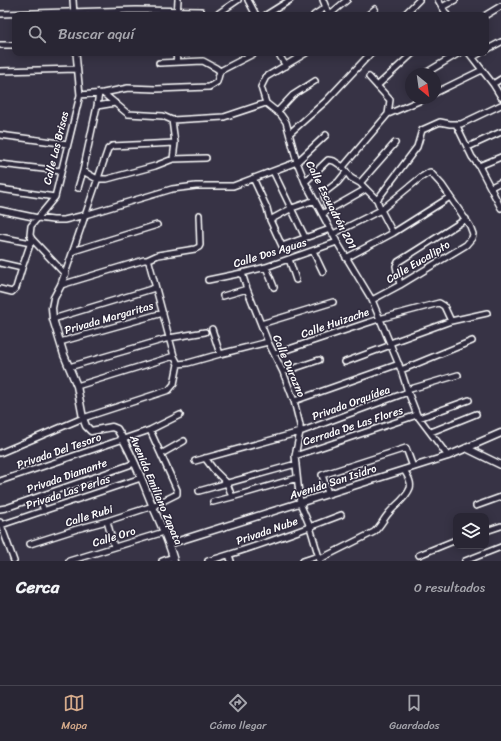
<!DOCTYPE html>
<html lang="es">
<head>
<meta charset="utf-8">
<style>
	:root { --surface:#292634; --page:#353240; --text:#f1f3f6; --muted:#a5a5ac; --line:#45434f; --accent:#d6ab8b }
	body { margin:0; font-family:Sriracha,sans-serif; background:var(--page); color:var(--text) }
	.controls { position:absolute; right:12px; bottom:12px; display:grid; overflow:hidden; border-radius:8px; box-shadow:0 2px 10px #0003 }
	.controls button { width:36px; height:36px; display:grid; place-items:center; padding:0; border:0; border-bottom:1px solid var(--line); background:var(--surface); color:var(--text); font:20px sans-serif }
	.compass { position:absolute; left:405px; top:68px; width:36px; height:36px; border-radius:50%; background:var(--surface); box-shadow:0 2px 10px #0003; rotate:151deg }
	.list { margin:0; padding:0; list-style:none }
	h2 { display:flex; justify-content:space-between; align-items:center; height:52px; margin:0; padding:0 16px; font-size:17px }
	h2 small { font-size:13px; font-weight:400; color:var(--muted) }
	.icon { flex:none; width:22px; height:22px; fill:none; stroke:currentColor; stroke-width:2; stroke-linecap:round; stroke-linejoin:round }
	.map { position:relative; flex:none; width:501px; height:561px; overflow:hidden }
	.search { position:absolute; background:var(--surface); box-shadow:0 2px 10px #0003; left:12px; right:12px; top:12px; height:44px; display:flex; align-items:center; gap:10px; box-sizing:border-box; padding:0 14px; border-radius:8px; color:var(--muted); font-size:15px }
	.sheet { height:124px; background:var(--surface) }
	nav { display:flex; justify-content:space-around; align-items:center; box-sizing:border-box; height:56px; border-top:1px solid var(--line); background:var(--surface); font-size:11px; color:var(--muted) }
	nav a { display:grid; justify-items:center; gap:2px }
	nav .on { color:var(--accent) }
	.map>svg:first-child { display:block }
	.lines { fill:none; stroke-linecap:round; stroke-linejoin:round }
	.minor-casing { stroke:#fff; stroke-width:8 }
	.major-casing { stroke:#fff; stroke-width:9 }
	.minor { stroke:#2f2a3d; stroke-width:5 }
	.major { stroke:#2f2a3d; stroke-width:6 }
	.labels { text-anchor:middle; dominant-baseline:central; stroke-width:3; stroke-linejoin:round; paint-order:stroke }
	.street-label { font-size:11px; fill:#fff; stroke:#2f2a3d }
</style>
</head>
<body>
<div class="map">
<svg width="501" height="561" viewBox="0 0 501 561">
	<rect width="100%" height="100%" fill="#373345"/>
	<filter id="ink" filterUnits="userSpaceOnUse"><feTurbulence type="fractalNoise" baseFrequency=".025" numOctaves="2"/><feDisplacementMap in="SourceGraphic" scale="8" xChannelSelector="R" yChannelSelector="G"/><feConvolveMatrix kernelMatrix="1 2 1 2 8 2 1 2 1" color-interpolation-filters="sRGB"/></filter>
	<g filter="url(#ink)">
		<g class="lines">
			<g class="minor-casing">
				<path id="minor" d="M73,0L74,15
					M248,0L256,15
					M323,0L329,15
					M438,0L447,15
					M442,7L455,0
					M219,13L238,0
					M0,14L136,10L201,11
					M177,15L178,0
					M266,15L290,0
					M314,15L326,7
					M329,15L347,0
					M368,15L375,9
					M404,15L419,0
					M486,15L501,6
					M0,45H15
					M486,50L501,42
					M76,53L80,95L55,197L31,226L30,235L32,239L65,274L108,149L112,146L175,143
					M176,53L177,62
					M278,53L286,66
					M306,53L266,77L261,87L266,103L281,115L286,122L297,162L305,182L337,242L372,300L401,370L408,392L417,415L448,456
					M469,53L493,84L501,97
					M473,57L480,53
					M159,63L203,61L216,68L220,71
					M0,71L77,69
					M424,74L459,53
					M369,77L390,100L388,114L343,167L351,178L360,183L377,200L381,210L393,233
					M493,84L501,79
					M377,86L413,53
					M99,93L97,106L83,171L97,179H107L155,166L173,159L206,158
					M103,93L128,88L156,89L209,87L217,82L220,71L255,53
					M435,93L482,70
					M80,95L103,93L128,114L163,116L172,120
					M97,106L115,103
					M277,112L293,95L315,81
					M388,114L426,98
					M172,120L224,117L266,103
					M172,120L175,143L173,159
					M456,124L472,157L479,166L501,208
					M290,133L326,101L371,53
					M0,135L68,144
					M468,147L501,132
					M0,164L61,171
					M479,166L501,157
					M273,171L305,237
					M253,178L267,208L270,220L282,246L330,229
					M305,182L328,160L334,161L343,167
					M360,183L395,143
					M491,187L501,182
					M78,188L83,171
					M0,189L55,197
					M377,200L417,147L422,130L440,122L450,124H461L501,105
					M0,210L38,218L53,220H64L85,215L172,189L196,186H233L297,162L326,135
					M329,210L324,196L325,192L338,182L346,172
					M322,214L366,189
					M270,220L292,208L315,200
					M333,234L381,210L420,178L430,172L442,185L470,226L473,234L472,238L466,245L400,285L372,300
					M0,237L31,243
					M73,251L157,225
					M313,251L323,272
					M346,258L393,233L450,197
					M289,259L296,280
					M147,260L158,255L195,249L199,247L200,245L199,215
					M0,263L22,268
					M266,267L274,287
					M242,273L247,289L268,342L283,372L294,401L300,425V432L295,456L300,503L310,527L320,561
					M208,280L242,273L266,267L337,242
					M61,285L144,260H147L149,262L174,356L178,364L188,363L220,354L268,342
					M400,285L396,266L398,262L466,219
					M0,289L12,292L16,288L22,268L32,239
					M223,296L247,289
					M53,319L155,288
					M261,324L333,302
					M212,329L220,354
					M60,342L163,313
					M390,343L451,321L487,313
					M274,354L379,319L439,303L444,306L451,321
					M345,362L391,345
					M69,367L169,338L205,332
					M401,370L472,341
					M283,372L319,360
					M77,386L174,356
					M407,390L458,375
					M294,401L399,364
					M419,418L469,400
					M431,432L476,414
					M0,453L83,418L169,390L174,384L178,364
					M161,454L184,441
					M295,456L417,415
					M205,458L214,470L227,483L232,497L297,478
					M195,461L300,432L408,392
					M0,481L150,430L180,415
					M199,491L296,464
					M328,493L322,475L406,448L413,467
					M39,497L44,511
					M213,502L232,497
					M476,506L501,497
					M0,509L6,508L135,463
					M107,521L114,547
					M0,522L14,561
					M1,525L141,478
					M486,531L501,526
					M30,544L77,529L107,521L153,506L177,494V490L150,430
					M229,555L231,561
					M419,555L456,540
					M320,559L374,532C380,527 383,520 388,514C395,505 406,499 410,488C412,482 407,475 404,470
					M69,561L164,532
					M162,561L173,557
					M208,561C253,548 297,532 341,515
					M303,561L318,556
					M465,561L501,547"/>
			</g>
			<g class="major-casing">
				<path id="major" d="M65,274L61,285L54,298L52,308L53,319L64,355L77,386L83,418L86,426L91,431L112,427L117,429C132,453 142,480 153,507C161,525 169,542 174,561
					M466,448L501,465
					M169,544L448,456L501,433"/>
			</g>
			<use href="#minor" class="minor"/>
			<use href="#major" class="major"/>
		</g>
	</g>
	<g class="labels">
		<g class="street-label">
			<text transform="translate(56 148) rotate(-76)">Calle Las Brisas</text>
			<text transform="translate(331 205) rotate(63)">Calle Escuadrón 201</text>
			<text transform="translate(270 253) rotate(-17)">Calle Dos Aguas</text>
			<text transform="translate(418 262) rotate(-31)">Calle Eucalipto</text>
			<text transform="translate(109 318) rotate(-16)">Privada Margaritas</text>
			<text transform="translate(335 323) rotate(-19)">Calle Huizache</text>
			<text transform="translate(289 366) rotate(67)">Calle Durazno</text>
			<text transform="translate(351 403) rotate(-20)">Privada Orquídea</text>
			<text transform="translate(353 426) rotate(-18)">Cerrada De Las Flores</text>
			<text transform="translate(59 451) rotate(-19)">Privada Del Tesoro</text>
			<text transform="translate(67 476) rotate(-19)">Privada Diamante</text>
			<text transform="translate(333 482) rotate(-18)">Avenida San Isidro</text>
			<text transform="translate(156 490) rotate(67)">Avenida Emiliano Zapata</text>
			<text transform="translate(68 492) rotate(-18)">Privada Las Perlas</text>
			<text transform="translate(89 516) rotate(-17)">Calle Rubi</text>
			<text transform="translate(267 531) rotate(-19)">Privada Nube</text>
			<text transform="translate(114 537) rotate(-17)">Calle Oro</text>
		</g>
	</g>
</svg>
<div class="controls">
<button><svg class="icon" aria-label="layers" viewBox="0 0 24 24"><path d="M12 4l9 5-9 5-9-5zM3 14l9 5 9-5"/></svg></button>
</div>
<svg class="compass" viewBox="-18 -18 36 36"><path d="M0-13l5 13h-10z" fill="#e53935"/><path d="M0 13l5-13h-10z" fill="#a5a5ac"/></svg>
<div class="search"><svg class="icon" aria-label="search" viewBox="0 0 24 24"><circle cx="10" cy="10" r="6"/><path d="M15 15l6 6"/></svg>Buscar aquí</div>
</div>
<section class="sheet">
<h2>Cerca<small>0 resultados</small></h2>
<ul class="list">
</ul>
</section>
<nav>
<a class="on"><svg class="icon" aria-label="map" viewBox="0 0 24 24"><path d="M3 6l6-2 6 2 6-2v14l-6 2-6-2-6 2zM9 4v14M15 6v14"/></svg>Mapa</a>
<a><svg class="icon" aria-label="directions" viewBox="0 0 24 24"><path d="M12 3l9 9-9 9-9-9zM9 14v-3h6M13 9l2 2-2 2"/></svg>Cómo llegar</a>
<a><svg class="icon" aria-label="saved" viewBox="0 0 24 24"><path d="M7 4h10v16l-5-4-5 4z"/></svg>Guardados</a>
</nav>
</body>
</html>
